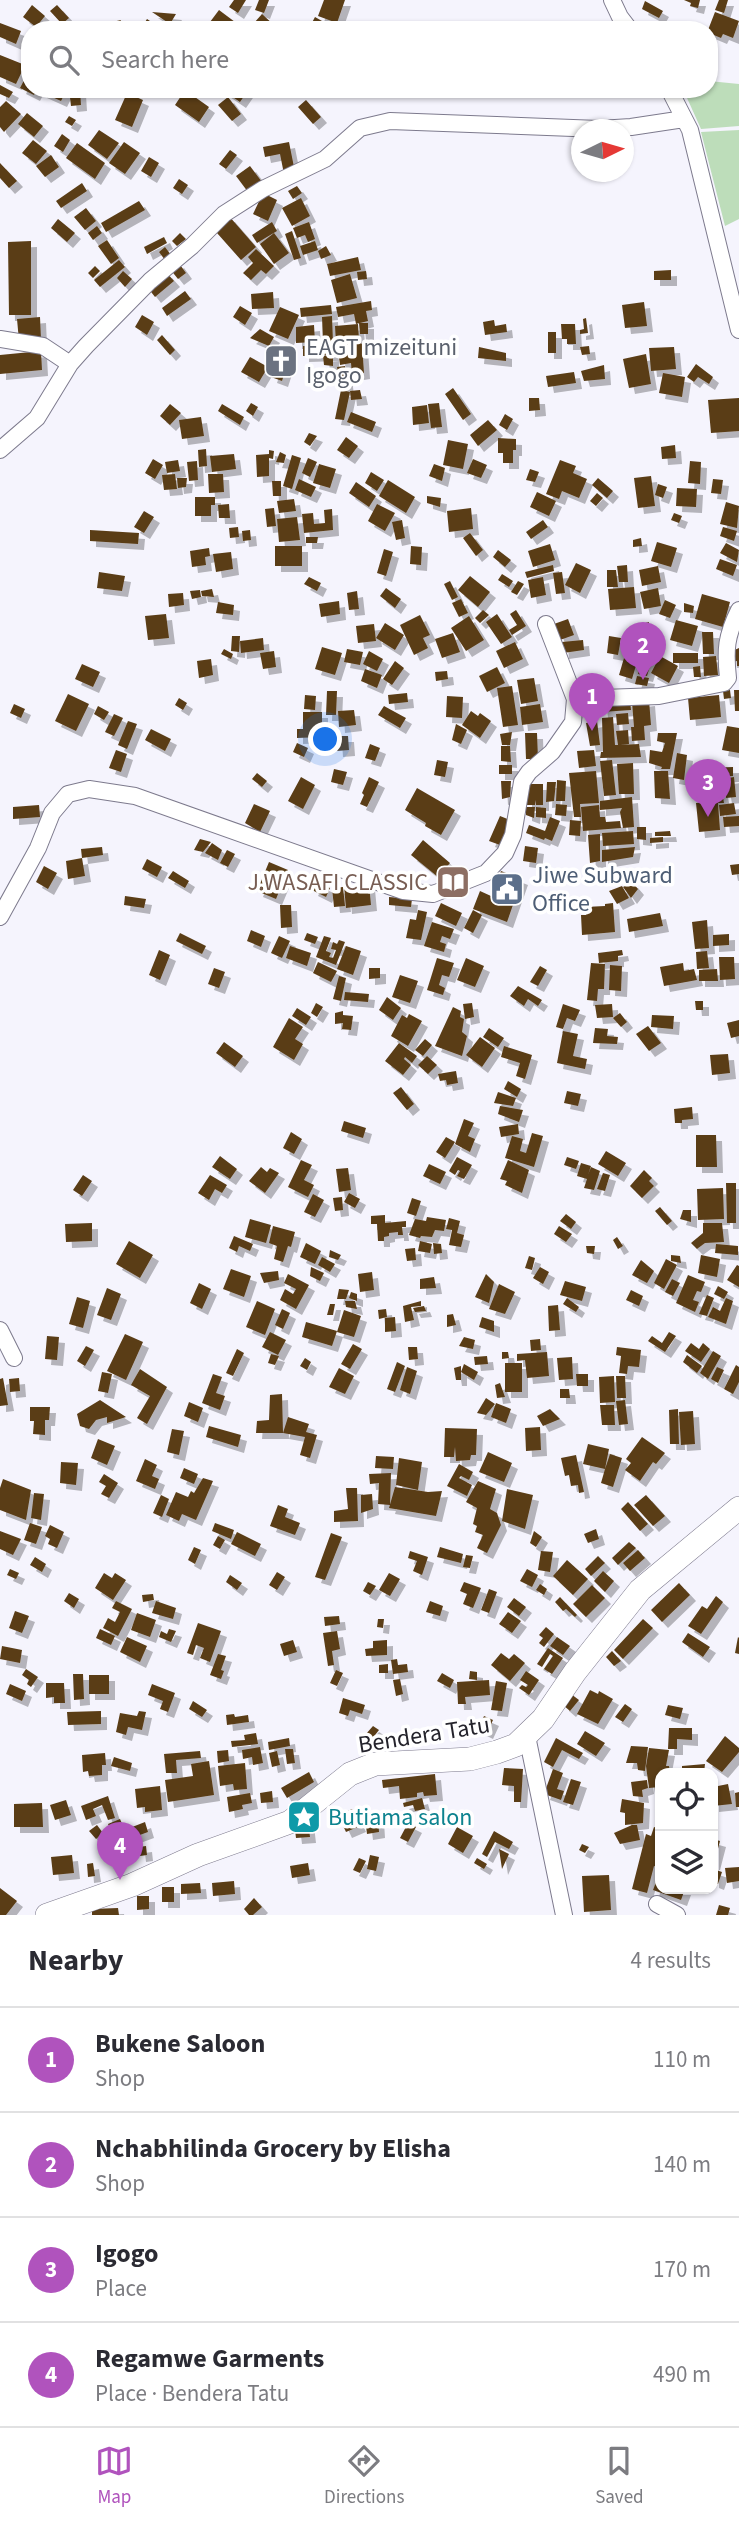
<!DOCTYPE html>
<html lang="en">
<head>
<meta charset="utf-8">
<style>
	:root { --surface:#fff; --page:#f7f7f7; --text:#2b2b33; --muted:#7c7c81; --line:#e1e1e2; --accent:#b053bd }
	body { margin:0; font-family:"Source Sans 3",sans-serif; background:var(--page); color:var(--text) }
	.controls { position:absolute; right:21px; bottom:21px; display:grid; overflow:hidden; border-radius:14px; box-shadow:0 2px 5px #0004 }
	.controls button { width:63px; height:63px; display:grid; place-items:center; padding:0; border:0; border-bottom:2px solid var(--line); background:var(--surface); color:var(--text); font:35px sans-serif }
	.compass { position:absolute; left:571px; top:119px; width:63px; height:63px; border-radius:50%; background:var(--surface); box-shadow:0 2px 5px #0004; rotate:85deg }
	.you { position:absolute; left:326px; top:740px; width:24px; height:24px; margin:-18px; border:5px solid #fff; border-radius:50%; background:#1a73e8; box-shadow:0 0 0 10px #1a73e833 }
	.badge { display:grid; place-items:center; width:46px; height:46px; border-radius:50%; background:var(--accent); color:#fff; font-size:23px; font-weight:700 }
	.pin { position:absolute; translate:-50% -58px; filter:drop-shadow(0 2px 4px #0008) }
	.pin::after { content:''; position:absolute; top:37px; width:24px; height:21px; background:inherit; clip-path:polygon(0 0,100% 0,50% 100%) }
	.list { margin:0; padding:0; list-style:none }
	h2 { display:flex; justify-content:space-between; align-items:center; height:91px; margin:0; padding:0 28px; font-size:30px }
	h2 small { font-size:23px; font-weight:400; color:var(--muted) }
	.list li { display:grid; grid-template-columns:46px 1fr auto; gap:21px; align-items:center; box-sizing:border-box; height:105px; padding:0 28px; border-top:2px solid var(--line) }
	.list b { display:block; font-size:26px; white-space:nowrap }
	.list p { margin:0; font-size:23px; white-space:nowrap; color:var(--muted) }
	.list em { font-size:23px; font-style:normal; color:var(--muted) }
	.icon { flex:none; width:38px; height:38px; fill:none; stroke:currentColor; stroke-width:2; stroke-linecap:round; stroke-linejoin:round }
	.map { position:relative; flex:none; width:739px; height:1915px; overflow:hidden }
	.search { position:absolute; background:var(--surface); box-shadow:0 2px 5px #0004; left:21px; right:21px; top:21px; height:77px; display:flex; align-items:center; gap:18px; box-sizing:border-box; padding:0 24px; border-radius:28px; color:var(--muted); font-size:26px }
	.sheet { height:511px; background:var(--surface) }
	nav { display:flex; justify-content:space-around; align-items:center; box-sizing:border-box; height:98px; border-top:2px solid var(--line); background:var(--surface); font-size:19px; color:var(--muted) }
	nav a { display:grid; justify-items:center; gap:4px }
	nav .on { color:var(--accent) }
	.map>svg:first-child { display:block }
	.green { fill:#bdddba }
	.building { fill:#5a3d17; filter:url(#shadow) }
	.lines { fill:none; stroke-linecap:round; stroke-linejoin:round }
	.street-casing { stroke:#7d7a8d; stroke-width:18 }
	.secondary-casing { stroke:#7d7a8d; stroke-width:24 }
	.street { stroke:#fff; stroke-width:16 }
	.secondary { stroke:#fff; stroke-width:23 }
	.labels { text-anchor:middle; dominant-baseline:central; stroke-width:7; stroke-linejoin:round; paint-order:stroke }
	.worship-label { font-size:24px; fill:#5b616d; stroke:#fff; text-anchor:start }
	.service-label { font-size:24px; fill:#4e5e75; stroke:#fff; text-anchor:start }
	.education-label { font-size:24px; fill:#785e54; stroke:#fff; text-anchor:end }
	.street-label { font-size:24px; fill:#24232b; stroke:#fff }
	.culture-label { font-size:24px; fill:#0d838f; stroke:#fff; text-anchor:start }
</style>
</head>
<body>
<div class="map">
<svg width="739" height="1915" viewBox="0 0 739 1915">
	<defs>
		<filter id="shadow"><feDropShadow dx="6" dy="6" stdDeviation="0" flood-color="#0004"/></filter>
	</defs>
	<rect width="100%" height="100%" fill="#f5f4fd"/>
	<path class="green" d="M709,81L739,84V126L701,129L683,89H709Z
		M739,130V219L725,226L701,132Z"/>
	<path class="building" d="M234,0H246L238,13L229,7Z
		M259,0H269L264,13L255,10Z
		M324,0H345L337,23L318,16Z
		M684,0H700L698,8L690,6L691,3Z
		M719,0H728L724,13L715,10Z
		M645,1L663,11L659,18L642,9Z
		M32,5L45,16L36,27L23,17Z
		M57,5L69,18L62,24L50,11Z
		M219,10L239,25L235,30H204Z
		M152,12L176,14L170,24Z
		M715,12L739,21L733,38L723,34L721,38L709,33L708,30Z
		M262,14L276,27L274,30H260L254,23Z
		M315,17L329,25L326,30H308Z
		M147,19L156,25L152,30H140Z
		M121,20L116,30H110L100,25Z
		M291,21L300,30H283Z
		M0,23L21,31L16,44L0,37Z
		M0,55L25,65L16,84L0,77Z
		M30,69V83L27,88L37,89L34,95L20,88Z
		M0,85L13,92L9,98L0,94Z
		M42,89H67L61,101L41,92Z
		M69,89H80L81,105L71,106Z
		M221,89H249L240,102Z
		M185,90L209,107L199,122L175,105Z
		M127,93L143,100L132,127L115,120Z
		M228,97L241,114L232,121L218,105Z
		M306,100L321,117L313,124L298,107Z
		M6,101L21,114L4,132L0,127V107Z
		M27,113L43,126L34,137L18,124Z
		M69,116L76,120L72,126L65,122Z
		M99,130L119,143L107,159L88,145Z
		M62,134L70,140L63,152L54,146Z
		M33,140L47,151L36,164L22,153Z
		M124,142L140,153L125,174L109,163Z
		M289,142L295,172L284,174L280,154L265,157L263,147Z
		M77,143L105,163L95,179L66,158Z
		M230,150L237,155L226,169L219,164Z
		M51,155L59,167L45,177L36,166Z
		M149,157L159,163L151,177L141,171Z
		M0,163L17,181L9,188L0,178Z
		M250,166L262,182L248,192L236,176Z
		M179,179L188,185L182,194L173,188Z
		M82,183L87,191L61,208L56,201Z
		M297,186L302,193L293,199L288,191Z
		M263,193L277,200L268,221L253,214Z
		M301,198L310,216L292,226L282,208Z
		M139,201L145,210L106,232L101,223Z
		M86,208L96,221L85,230L74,217Z
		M229,216L256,247L241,260L217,233L223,226L220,223Z
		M58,219L75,233L67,242L51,228Z
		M272,222L277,231L257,243L252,235Z
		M309,222L315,239L308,242L305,235L297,238L293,228Z
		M97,226L102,233L93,240L88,233Z
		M292,231L301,258L294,260L285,234Z
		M180,233L186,239L177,246L172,241Z
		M274,233L289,253L274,264L260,244Z
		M164,237L167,243L147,254L144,247Z
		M107,240L119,258L111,264L98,246Z
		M31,241V315H9L8,242Z
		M315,241L318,250L303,255L300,246Z
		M326,246L331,255L321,259L318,251Z
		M165,247L171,255L165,260L159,252Z
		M256,249L274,266L266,274L261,270L251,280L243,273L253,263L248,257Z
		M358,257L361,270L330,276L327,264Z
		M119,260L125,267L100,287L94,280Z
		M178,262L186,273L178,279L170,269Z
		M95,266L100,271L93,278L88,273Z
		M671,270V280H654V271Z
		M123,271L132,279L125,287L117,278Z
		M366,271L367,279L358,280L357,272Z
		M166,272L174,281L155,297L148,288Z
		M350,274L357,298L337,303L331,280Z
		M185,291L191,299L167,316L162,308Z
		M273,292L274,308L252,309L251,294Z
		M371,301L372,310L366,311L368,321L356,324L354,314L338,317L336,307Z
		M644,302L647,326L625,328L622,305Z
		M331,305L332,314L301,317L300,308Z
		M240,306L252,313L245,325L233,317Z
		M280,307L299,315L288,339L269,331Z
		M142,315L154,322L147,335L135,327Z
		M332,316L333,343H323L322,317Z
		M40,317L41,339L19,341L17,319Z
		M586,318L588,333L580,334V330L584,329L583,319Z
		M494,320L495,326L506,324L507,332L485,335L483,322Z
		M359,323H368V334H360Z
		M358,324L359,340L336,343L335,326Z
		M561,324H575L576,344H567V339H562Z
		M314,325L315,342L296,343V327Z
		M260,329L274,337L269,346L250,338Z
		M548,332H556V353H548Z
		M162,335L175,350L170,355L157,340Z
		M359,342L362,344L364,373L352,375L351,363L340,365L337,344Z
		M303,346L332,347L333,355L303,356Z
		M589,346L590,354L582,355L580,347Z
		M479,347L506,353V361L478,358Z
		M674,347L676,369L651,371L649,348Z
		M41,351L42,370L0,374V355Z
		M279,352L290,356L282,381L271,377Z
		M646,354L651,384L629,388L623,359Z
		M333,355V366L324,365L323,356Z
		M250,357L268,367L259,382L241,372Z
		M696,364L713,377L709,384L698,377L694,382L687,377Z
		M604,365L605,379L584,381L581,371Z
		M345,366L348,389L341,390L337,367Z
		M574,372L576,383L548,387L546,376Z
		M663,373L685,377L682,397L659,393Z
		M453,388L471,414L463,420L445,394Z
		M341,390L350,392L344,420L335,419Z
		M360,390L362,399L351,400L350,391Z
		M529,398H539L540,410L529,411Z
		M739,398V431L711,433L708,400Z
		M251,403L258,407L253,416L246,411Z
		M439,403L442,427L431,428L428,404Z
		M170,404L181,413L170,425L160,416Z
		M222,404L244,417L240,425L218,411Z
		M427,405L429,423L413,425L412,407Z
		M351,412L376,422L372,432L347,422Z
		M505,414L513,419L507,430L499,425Z
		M201,417L204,436L182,439L179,420Z
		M488,420L497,430L478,446L470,435Z
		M309,433L317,436L310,446L304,442Z
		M346,437L358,446L349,458L337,450Z
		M498,438L516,439V450H513V463H503V453H498Z
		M448,440L468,444L463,469L443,465Z
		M675,445L676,458L662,459L661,447Z
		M206,449L207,466L199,467L198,450Z
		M269,450L274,451L273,459L269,458V476L257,477L256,455L269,454Z
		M280,452L286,455L284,463L276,462Z
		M234,454L236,469L212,472L210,456Z
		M292,455L301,458L292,489L283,486Z
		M308,458L317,462L310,477L302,473Z
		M153,459L163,465L155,479L145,473Z
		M473,459L487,465L481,478L467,473Z
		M178,460L180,471L167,473L165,462Z
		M560,460L576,466L573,473L587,479L579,498L562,491L559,499L546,494Z
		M197,461L198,480L189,481L187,462Z
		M690,461L701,462L700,484L688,483Z
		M319,464L336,469L330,488L313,483Z
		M434,464L445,468L442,481L429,476Z
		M530,469L539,472L535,482L526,480Z
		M371,472L384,480L377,491L365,483Z
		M175,474L177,489L164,490L162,475Z
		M208,474H223L224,492L209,493Z
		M651,476L655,506L638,508L634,478Z
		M177,478H187L186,487L178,488Z
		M598,478L613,491L607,498L592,485Z
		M299,479L316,487L311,497L295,490Z
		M713,479L723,480L721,494L711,493Z
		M388,480L415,497L406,513L379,496Z
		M272,481H281V496H273Z
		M356,482L376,496L369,507L349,493Z
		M658,484L667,487L663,498L655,495Z
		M677,488L697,489L696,507L676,506Z
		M537,492L556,501L549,516L530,507Z
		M597,493L603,498L596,506L590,501Z
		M427,496L441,498L440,507L427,503Z
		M195,497H215V505H211V516H195Z
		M294,499L296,511L279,513L277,501Z
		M726,502L739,506L737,528L720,524Z
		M229,504L230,518H219L218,505Z
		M377,504L395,513L385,531L368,521Z
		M274,508L276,526L267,527L265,509Z
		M471,508L473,529L449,532L447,511Z
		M332,509L333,530L304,533L302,514L313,513L314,524L325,523L324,510Z
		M144,511L154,517L144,533L134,527Z
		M674,513L682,516L679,523L671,520Z
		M297,517L300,540L279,542L277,519Z
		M402,520L405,538L396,540L392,522Z
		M543,520L548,527L531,539L526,532Z
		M238,527L239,537L230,538L229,528Z
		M723,527L737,531L734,541L720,536Z
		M90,530L139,533L138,544L90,541Z
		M250,530L251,540L243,541L242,531Z
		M470,533L483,550L476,556L463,538Z
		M306,537H318L317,543H306Z
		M641,538L642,546L633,547V540Z
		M657,542L677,548L671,567L651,561Z
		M726,543L739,550L737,562L720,553Z
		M550,544L555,560L533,567L528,551Z
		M275,546H302V566H275Z
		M411,546L422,547L421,565L410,564Z
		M209,548L210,556L205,557L206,565L192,567L190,551Z
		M384,549L393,552L386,576L377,573Z
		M498,550L511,560L505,567L493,557Z
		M231,552L233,569L216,572L213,554Z
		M720,559L737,565L733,576L716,569Z
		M576,563L591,570L580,593L565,585Z
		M553,565L554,571L527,578L525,572Z
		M627,565L628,582H619L617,566Z
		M658,566L661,582L642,586L639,570Z
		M607,570H616L618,587H607Z
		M99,572L125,576L122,591L97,588Z
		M562,572L565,593L556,594L553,573Z
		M502,574L513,581L509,587L498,580Z
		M470,576L490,592L478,607L458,590Z
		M309,577L321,583L317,591L304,584Z
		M543,577L546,595L531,598L528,580Z
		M450,581L458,597L452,600L444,584Z
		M518,581L524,584L517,595L511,592Z
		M634,587L636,608L610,610L608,589Z
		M386,588L401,599L395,608L380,596Z
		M658,588L661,606L644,609L640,592Z
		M212,589L214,597L202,596L201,591Z
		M200,590L201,597L192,599L190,591Z
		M357,591L359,609L349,610L347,593Z
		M183,593L184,605L169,607L168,594Z
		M702,594L730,602L723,627L695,619Z
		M461,599L468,613L459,617L452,603Z
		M665,600L676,605L670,618L659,614Z
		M339,601L340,614L321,617L319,604Z
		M218,602L234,605L233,615L216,613Z
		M684,603L694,606L693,613L684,612Z
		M483,610L489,615L480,623L475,618Z
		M516,610L526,626L512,635L509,630L517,625L510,614Z
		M166,614L169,638L148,640L145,616Z
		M497,614L512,637L501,644L486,622Z
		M420,615L430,635L423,638L428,648L414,655L400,625Z
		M469,616L484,640L466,651L451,628Z
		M568,619L574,635L560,640L554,624Z
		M676,620L698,626L692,646L670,640Z
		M649,622L648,642L638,643L637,625Z
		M385,623L404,635L395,650L376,638Z
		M374,624L376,641L358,643L356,626Z
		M702,632H713L714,654H703Z
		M453,633L460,652L442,658L435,639Z
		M232,636H240L239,652L231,651Z
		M609,636L621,638L618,655L607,653Z
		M263,638L264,650L241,653L240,641Z
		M583,640L584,650L563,653L562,642Z
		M515,642L523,659L504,668L496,651Z
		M322,647L342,653L335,675L315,669Z
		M739,648V666H737V661L731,662L730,652Z
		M224,649L233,654L231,659L221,654Z
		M347,649L363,652L360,665L344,662Z
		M644,650L654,653L647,676L638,674Z
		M274,651L276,667L263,669L260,653Z
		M369,651L383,659L377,671L363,664Z
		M673,653H698V663H673Z
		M660,656L678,666L669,683L651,673Z
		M716,656L718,675L704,676L703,657Z
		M624,658L637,662L632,679L619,675Z
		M211,659L213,675L199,678L197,661Z
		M395,661L404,668L392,685L383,679Z
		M82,664L100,672L93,687L75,679Z
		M700,666L701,677H694L693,667Z
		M497,667L505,683L487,692L479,676Z
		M365,669L382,675L377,688L361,681Z
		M447,671L448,679L436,681L435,672Z
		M637,676L649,678L647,686L635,684Z
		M534,678L538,701L521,704L517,680Z
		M512,686L518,725L503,727L497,688Z
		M730,690L731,698L724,699L723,691Z
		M734,690H739V711H735Z
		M327,691H337L336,715H326Z
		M407,693L408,702L389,704L388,695Z
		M68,694L89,704L76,731L55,721Z
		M305,695L316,696L315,710L304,709Z
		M719,695L721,717L690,720L688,698Z
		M447,696L463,697L462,718L446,717Z
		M179,698L187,703L183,710L175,705Z
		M630,700L631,710L602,712L601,702Z
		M649,700L651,725L644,726L645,740L632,741L631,727H634L632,702Z
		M14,704L25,709L21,718L10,713Z
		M540,704L543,722L522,725L520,707Z
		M98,706L109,712L104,720L94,714Z
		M384,706L406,718L400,728L378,715Z
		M354,710L356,725L339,727L338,711Z
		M471,711L478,716L480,713L491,721L480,738L462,725Z
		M303,712H322V737L297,738V729H303Z
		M628,713L629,724L617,725L616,714Z
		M114,714L123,718L114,736L105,732Z
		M613,717L615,745H618L616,731L628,730L629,744L621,745L639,744L641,757L600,758L601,752H603L602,718Z
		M128,721L137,724L127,749L118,745Z
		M597,721L600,745L590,746L586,723Z
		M456,724L467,730L461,744L452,740Z
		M727,726L739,728V753L722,750Z
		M151,729L171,739L165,751L145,740Z
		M512,732L510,745H502L500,734Z
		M525,733H537L538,759H526Z
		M658,733H677L670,769H661L662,767L649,763L650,750L662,752L665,743L657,741Z
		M336,736H348L349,750L337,751Z
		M297,743L308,748L304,757L293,752Z
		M370,744L380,748L375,761L365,758Z
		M501,746H510L511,762L501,761Z
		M116,750L127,754L121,772L109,768Z
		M594,750L596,766L579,768L577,751Z
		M677,753L687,755L684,780L673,778Z
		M437,760L448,762L445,777L434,775Z
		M612,760L616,795L604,796L600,761Z
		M633,763L634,794H619L617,764Z
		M499,765H512V774H499Z
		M733,767V776L705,777V768Z
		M334,769L347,772L343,785L331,782Z
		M596,771L599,803L580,804L581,817H574L569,773Z
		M654,771H668L670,799L655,798Z
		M257,773L267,781L262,787L252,779Z
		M301,777L315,785L303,809L288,801Z
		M369,777L379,782L367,807L360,804L364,795L362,793Z
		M734,777L736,797L726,798L723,779Z
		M557,780L566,781L565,801H556Z
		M501,781H511L510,797L502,799Z
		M547,782H556L554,801L546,802Z
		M526,784H543V805H536L535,800V805H526Z
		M417,788L455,810L441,835L425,826L426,823L405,810Z
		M722,791L724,803H718L720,830L699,832L696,803L705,802L704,792Z
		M632,797L634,827L623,828L620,812L622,808L600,810V801Z
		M734,803L736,814L720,816L719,805Z
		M254,804L270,811L260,832L245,823Z
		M556,804L567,805L566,816L555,815Z
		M39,805L40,817L13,819V807Z
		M599,805L600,817H605L606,822L620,821L621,828L583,831L581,807Z
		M526,807H535L534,818L526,815Z
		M536,807L546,808V818L536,817Z
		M500,816L510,820L500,845L489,841Z
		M739,816V826L724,827L723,817Z
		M550,817L560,821L552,841L545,838L544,840L526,833L529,825L545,831Z
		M570,820L581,821L580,836L569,835Z
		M637,827H646V840L637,839Z
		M633,831L634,844L603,846L602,833Z
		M670,831L671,836H655V832Z
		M600,834V861L590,863L588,835Z
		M663,837V842L650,843V838Z
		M200,839L211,842L203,852L194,850Z
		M423,840L450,863L438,877L411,855Z
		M212,843L222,850L218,860L205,853Z
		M525,846L538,848L536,863L523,861Z
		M102,847L103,855L82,858L81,849Z
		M635,847L633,857L602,862V850Z
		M227,850L235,854L228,867L220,863Z
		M82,858L85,876L68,879L66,861Z
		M147,859L162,867L157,877L142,869Z
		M269,862L288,870L276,899L257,891Z
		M739,864V874L732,875L730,865Z
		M44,866L57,873L48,889L36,882Z
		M173,871L189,881L185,888L168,878Z
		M501,871L522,879L507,922L473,909L480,891L491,896Z
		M316,882L330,888L326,897L312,890Z
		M632,882L638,889L631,898L623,887Z
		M369,884L371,905L346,908L344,886Z
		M622,886L629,898L617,904L609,891Z
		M343,887L345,906L334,907L332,888Z
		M125,896L146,899L144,908L124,905Z
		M389,897L412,899L411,907L389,905Z
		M441,903L462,913L456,926L435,916Z
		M613,903L615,932L582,935L581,915H586L585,907L605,906V904Z
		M280,905H291L292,927L281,928Z
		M418,910L427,912L421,940L406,938L410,919L416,920Z
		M473,910L482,915L473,933L464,928Z
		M660,913L663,926L629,932L627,919Z
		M707,920L709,948L695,949L692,922Z
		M432,922L454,929L450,939L442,936L440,942L446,944L444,952L424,946Z
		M251,930L265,936L261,947L247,941Z
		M180,933L206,946L202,954L176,941Z
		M307,933L318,937L315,944L304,940Z
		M729,934V945L713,946V935Z
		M279,936L290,941L282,958L271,953Z
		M324,936L331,938L326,951L331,953L329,957L333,958L336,950L331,949L333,942L337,944L339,940L345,942L336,965L316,957Z
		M290,946L311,953L307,966L286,958Z
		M346,946L361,951L353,975L337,969Z
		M159,950L170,955L160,980L149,975Z
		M622,950L623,955L618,956V961L599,963L598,953Z
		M707,951L709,968L697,969L696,952Z
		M719,957H734L735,979L720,980Z
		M437,958L454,963L449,977L442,975L439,985L445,988L443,995L427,990Z
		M466,958L484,966L475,987L457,980Z
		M318,962L337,971L331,982L313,973Z
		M591,963L605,964L604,989H598L597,1001L587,1000Z
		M683,963L684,971L694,969L697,980L664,986L660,967Z
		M610,965L622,966L621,991L609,990Z
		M540,966L547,970L538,986L530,982Z
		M214,968L225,972L219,988L208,984Z
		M369,968H380V978L369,979Z
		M717,969L718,981H699V970Z
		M400,975L418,981L410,1003L392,997Z
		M339,976L346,978L341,1001L333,999Z
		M518,986L542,1000L538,1006L528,999L524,1006L510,996Z
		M345,992L369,994L368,1002L344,1000Z
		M387,997L401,1008L393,1020L379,1010Z
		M695,1001H703V1010H696Z
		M316,1003L323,1007L317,1017L311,1013Z
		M472,1003L474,1017L465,1019L463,1004Z
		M563,1004L580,1010L575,1021L567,1018L563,1029L556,1027Z
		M612,1004L613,1017L597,1018L595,1005Z
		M453,1007L461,1011L460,1017L464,1019L462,1032L467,1036L462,1056L435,1046Z
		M297,1008L311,1017L306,1025L292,1016Z
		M343,1011V1015L353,1016L351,1030L342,1029L343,1023L335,1024V1013Z
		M620,1013L627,1022L621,1027L613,1018Z
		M409,1014L422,1021L408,1046L391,1036L402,1015L407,1018Z
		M652,1015L674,1016L673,1029L651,1027Z
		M289,1018L303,1027L295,1039L303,1044L294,1060L273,1047Z
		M739,1020V1036L731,1038L727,1023Z
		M648,1026L661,1043L649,1051L636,1034Z
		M489,1028L504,1038L498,1047L483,1037Z
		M595,1028L608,1029L607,1036L618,1037L617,1044L593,1043Z
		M563,1031L578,1034L573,1056L587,1059L585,1069L557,1063Z
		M480,1037L495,1048L482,1067L466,1055Z
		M425,1039L432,1045L423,1056L415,1050Z
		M224,1042L243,1056L235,1067L216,1053Z
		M399,1043L417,1056L412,1063L405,1057L404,1059L411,1065L403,1075L385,1061Z
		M504,1046L532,1055L525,1079L516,1076L520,1063L501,1057Z
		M728,1054L730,1073L712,1075L710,1055Z
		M427,1056L437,1065L428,1074L418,1065Z
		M456,1071L458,1083L447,1085L446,1080L440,1081L438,1074Z
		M508,1081L521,1089L517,1097L504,1089Z
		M401,1087L414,1104L407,1110L393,1093Z
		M567,1091L581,1094L578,1106L564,1103Z
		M498,1092L516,1098L513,1106L494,1103Z
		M500,1106L523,1110L519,1122L498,1114Z
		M692,1107L693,1119L682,1120V1123H675L674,1109Z
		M464,1119L474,1123L468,1136L475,1139L470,1152L455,1144Z
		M344,1121L366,1128L363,1138L341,1131Z
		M518,1124L519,1134L501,1137L499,1127Z
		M291,1132L302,1139L294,1154L283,1148Z
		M532,1133L543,1136L534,1167L505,1158L512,1136L523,1139L520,1151L526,1153Z
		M696,1135H716L717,1167H696Z
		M446,1137L455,1142L445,1158L436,1152Z
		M606,1151L626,1163L618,1176L598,1164Z
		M220,1156L237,1169L230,1179L212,1167Z
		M457,1157L472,1165L464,1179L457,1176L460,1171L458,1170L455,1175L449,1171Z
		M567,1157L579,1161L576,1169L564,1165Z
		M301,1160L312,1165L304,1180L314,1185L308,1197L288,1187Z
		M508,1160L529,1170L522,1193L505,1185L507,1181L500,1179Z
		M581,1163L591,1166L588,1175L591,1167L600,1171L594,1190L584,1188L587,1179L577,1176Z
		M429,1164L446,1172L440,1184L423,1176Z
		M261,1167L267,1172L270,1168L279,1173L265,1193L249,1181Z
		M348,1168L351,1190L339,1192L336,1169Z
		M644,1170L652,1178L649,1181L654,1186L642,1198L630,1186Z
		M603,1173L610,1175L605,1191L597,1189Z
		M83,1175L92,1181L82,1196L73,1190Z
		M210,1175L227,1185L222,1193L215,1189L209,1200L198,1193Z
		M726,1183H736V1223H727Z
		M723,1188L724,1219L698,1220L697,1189Z
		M349,1193L360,1199L355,1208L344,1202Z
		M313,1194L324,1200L315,1217L304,1212Z
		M342,1197L343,1210L335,1211L333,1198Z
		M412,1198L421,1201L416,1216L407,1213Z
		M660,1207L672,1221L667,1225L655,1211Z
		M683,1210H691V1222L680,1219Z
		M566,1214L576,1222L571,1229L560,1221Z
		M385,1215V1223L406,1221V1227H402L403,1235H398V1232L389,1233V1236L384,1237V1241H378L377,1224H371V1216Z
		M427,1217L446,1220L444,1231L435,1230L432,1237L421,1236L420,1238L409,1235L415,1219L426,1221Z
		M449,1218L460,1221L457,1233L464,1235L461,1247L449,1245L452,1230L446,1229Z
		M250,1219L271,1225L266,1243L245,1237Z
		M92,1223V1241L66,1242L65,1224Z
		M703,1223H722L724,1242L705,1243L697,1249L691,1243L703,1233Z
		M273,1226L295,1232L291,1247L288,1246L283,1262L274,1259L277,1246L269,1243Z
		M559,1226L572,1234L566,1242L554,1234Z
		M234,1236L253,1244L250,1251L239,1246L237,1252L229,1248Z
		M617,1237L623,1246L618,1249L613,1240Z
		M129,1241L153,1255L140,1278L116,1264Z
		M420,1241L432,1244L430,1253L418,1251Z
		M306,1243L321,1251L315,1264L300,1257Z
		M433,1243L441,1244L442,1253L434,1254Z
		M716,1244L738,1246V1255L715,1253Z
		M586,1246H595L594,1254L587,1253Z
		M415,1248L416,1260L407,1261L405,1249Z
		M330,1250L341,1255L338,1260L329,1257Z
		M671,1255L680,1256L681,1263L671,1261Z
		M701,1255L720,1259L717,1277L698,1273Z
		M529,1256L535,1258L532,1270L525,1268Z
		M322,1257L335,1264L330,1272L318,1265Z
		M666,1259L677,1265L664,1289L654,1283Z
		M641,1260L654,1271L647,1283L632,1275Z
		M737,1265L739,1266V1287L727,1280Z
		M311,1267L324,1273L320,1281L310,1276Z
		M540,1267L549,1272L543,1284L533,1278Z
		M231,1269L251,1276L244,1297L223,1289Z
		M278,1271L279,1280L264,1283L260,1273Z
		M372,1272L374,1290L360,1292L358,1274Z
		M288,1274L309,1285L296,1309L280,1300L285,1289L293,1294L296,1289L284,1283Z
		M486,1274L494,1282L489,1303L475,1297Z
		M688,1275L705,1282L701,1292L697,1291L693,1300L699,1302L695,1312L676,1303Z
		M434,1277L436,1288L420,1289V1279Z
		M672,1279L680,1283L673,1296L665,1292Z
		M565,1281L586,1287L582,1301L560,1295Z
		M199,1283L211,1289L202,1309L190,1303Z
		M499,1284L515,1292L505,1314L489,1309Z
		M718,1286L728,1292L724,1299L714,1294Z
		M107,1288L121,1294L111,1320L97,1315Z
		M339,1289L349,1290L346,1299H337Z
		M631,1290L643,1296L639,1306L626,1300Z
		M351,1292L357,1294V1301L349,1298Z
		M707,1295L714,1298L707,1316L699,1314Z
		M77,1297L90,1301L83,1328L69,1324Z
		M567,1298L579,1307L576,1312L563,1304Z
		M726,1298L733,1301L726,1324L708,1317L713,1307L720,1311Z
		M257,1301L275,1309L265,1335L246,1327Z
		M345,1301H355L357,1309L346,1307Z
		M421,1301V1306L411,1307L414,1320L405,1322L403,1306Z
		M330,1304H335L333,1315H327Z
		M558,1305L560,1330L549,1331L548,1306Z
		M424,1306L426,1311L415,1312L413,1308Z
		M282,1309L290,1313L283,1329L275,1325Z
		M386,1309L387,1317L379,1319L378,1310Z
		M344,1310L361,1316L354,1337L337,1332Z
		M453,1314L456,1325L447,1327V1315Z
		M395,1317L396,1331L385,1332V1318Z
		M482,1317L494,1321V1332L479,1327Z
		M306,1322L337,1331L332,1346L302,1337Z
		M270,1332L286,1340L278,1355L262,1347Z
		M669,1332L676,1336L665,1352L648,1341L652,1336L662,1343Z
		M125,1334L143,1342L126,1380L107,1371Z
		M47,1336L59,1337L57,1360L45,1359Z
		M464,1337L475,1340L473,1349L459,1346Z
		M540,1339L541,1350L531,1351L530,1340Z
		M691,1343L699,1349L703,1343L710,1349L701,1362L685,1351Z
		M353,1344L362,1349L350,1369L341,1364Z
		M86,1346L94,1350L85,1366L77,1361Z
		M408,1347H417L418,1359L409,1360Z
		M617,1347L641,1350L639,1367L628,1366L627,1374L619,1373L621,1356L616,1355Z
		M237,1349L244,1353L233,1376L226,1373Z
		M713,1351L721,1356L708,1379L700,1373Z
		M502,1352H508L509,1358L502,1359Z
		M547,1352L549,1376L527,1378L525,1360L517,1361V1354Z
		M271,1354L279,1356L275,1365L268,1363Z
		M687,1355L702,1366L697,1373L683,1362Z
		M487,1356L488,1364L475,1365L474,1357Z
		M572,1357L573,1379L559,1380L557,1358Z
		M305,1358L311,1362L307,1370L300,1366Z
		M397,1362L405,1366L395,1392L387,1389Z
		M505,1363H522V1392H505Z
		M464,1364L478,1372L474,1380L461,1372Z
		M736,1365L739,1367V1382L733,1394L724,1389Z
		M461,1366V1380H456L454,1368Z
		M407,1367L417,1371L410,1394L400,1390Z
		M717,1367L724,1370L718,1383L711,1379Z
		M339,1368L354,1376L345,1394L329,1387Z
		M140,1369L167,1387L147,1424L137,1418L150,1396L131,1385Z
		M102,1372L112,1374L108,1393L98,1391Z
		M213,1374L222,1377L216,1393L225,1396L220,1410L202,1403Z
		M576,1374H588V1386H577Z
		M614,1376L615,1402L600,1403L599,1377Z
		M616,1376H625L626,1398H617Z
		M3,1378L8,1405L0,1406V1379Z
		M19,1378L20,1391L10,1392L9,1379Z
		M500,1383L505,1397L497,1398L495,1385Z
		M560,1389H569L570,1398H560Z
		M282,1394L283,1433L288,1417L309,1424L306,1432L317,1435L310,1458L300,1455L305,1437L283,1433H256L257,1421L269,1420L270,1395Z
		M486,1398L495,1404L486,1415L477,1413Z
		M100,1400L126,1417L107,1423V1417L96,1420L89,1429L80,1426L77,1414Z
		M625,1400L628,1424L619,1425L616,1401Z
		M189,1402L203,1408L198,1422L184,1416Z
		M496,1403L511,1409L506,1423L491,1417Z
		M600,1405H614L615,1425H602Z
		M30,1407H50L49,1420H45V1435L33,1434L34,1421H30Z
		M550,1409L560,1419L543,1426L537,1416Z
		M678,1409L679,1444H670L669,1410Z
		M693,1411L695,1444L681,1445L679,1412Z
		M209,1426L241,1435L238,1447L206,1437Z
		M540,1427L541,1450L526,1451L525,1428Z
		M445,1428L477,1429L476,1455H471L470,1460L456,1461L455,1447L454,1457H444Z
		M172,1429L184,1431L179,1455L167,1452Z
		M642,1437L665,1453L656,1464L653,1462L640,1481L625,1470L631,1463L626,1459Z
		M98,1439L115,1446L107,1465L91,1458Z
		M588,1444L609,1449L605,1469L610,1454L622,1458L613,1487L601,1483L605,1469L583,1464Z
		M488,1452L512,1463L504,1482L479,1472Z
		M576,1455L584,1492L579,1493L578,1485L571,1486L569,1475L565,1476L561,1458Z
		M376,1456L394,1457L393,1469L375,1468Z
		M399,1458L422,1462L418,1490L396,1485Z
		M145,1459L157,1465L152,1476L159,1479L155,1489L136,1481Z
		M61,1462L78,1463L76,1485L60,1483Z
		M459,1464L473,1472L469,1480L461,1476L459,1478L472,1485L467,1496L447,1486Z
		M184,1468L198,1474L194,1484L180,1478Z
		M391,1473L390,1505L378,1504L379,1483L370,1484L369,1474Z
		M104,1474L118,1483L109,1498L101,1494L106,1486L99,1482Z
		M203,1478L213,1481L196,1520L182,1514L179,1521L166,1515L176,1492L188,1497L191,1491L194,1493Z
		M3,1479L31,1490L26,1520L0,1510V1488Z
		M478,1481L496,1489L490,1509L497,1513L501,1525L487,1553L477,1548L483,1535L475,1532L477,1526L473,1524L477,1508L466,1502Z
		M395,1487L428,1492L442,1491L436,1516L389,1508Z
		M346,1488H357L358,1521L334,1522V1511L348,1509Z
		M507,1489L533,1495L525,1529L502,1521Z
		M34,1493L44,1494L41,1520L31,1518Z
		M372,1494L373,1509L361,1513V1495Z
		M161,1495L169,1499L162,1517L153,1513Z
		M646,1495L665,1516L653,1526L634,1505Z
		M628,1502L648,1524L640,1531L621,1509Z
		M278,1505L288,1509L285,1517L300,1523L295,1535L270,1526Z
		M30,1523L42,1527L36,1544L24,1540Z
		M215,1523L234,1530L231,1539L212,1531Z
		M50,1525L64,1532L57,1548L48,1544L50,1539L45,1536Z
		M596,1529L599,1539L588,1543L584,1534Z
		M0,1531L21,1539L13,1555L0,1549Z
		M534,1531L542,1537L536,1547L530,1543Z
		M237,1532L261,1544L255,1556L231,1544Z
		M331,1533L342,1537L325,1580L315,1577Z
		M218,1536L225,1540L220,1549L213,1545Z
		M629,1542L636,1548L618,1565L612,1558Z
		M194,1547L201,1550L195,1564L188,1560Z
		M440,1547L463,1554L461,1563L437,1557Z
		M638,1550L645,1558L630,1571L623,1563Z
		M410,1551L428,1557L422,1575L413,1571L417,1561L408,1558Z
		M541,1551L553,1552L550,1572L538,1570Z
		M466,1555L473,1556L470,1568L463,1567Z
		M598,1556L605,1563L591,1576L585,1569Z
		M35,1557L46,1564L42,1572L30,1565Z
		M567,1560L588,1579L573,1595L553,1576Z
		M10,1569L19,1573L16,1579L7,1575Z
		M527,1569L538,1575L532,1587L520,1581Z
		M603,1571L614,1581L605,1592L594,1581Z
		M277,1572L285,1577L277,1590L269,1585Z
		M104,1573L112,1578L115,1573L126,1580L113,1600L95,1588Z
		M389,1573L400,1579L390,1596L379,1590Z
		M230,1575L242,1583L237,1590L226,1582Z
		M368,1582L376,1586L370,1595L363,1591Z
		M464,1582L481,1588L473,1608L463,1604L467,1594L460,1591Z
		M679,1583L690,1595L662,1622L651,1610Z
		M540,1584L547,1589L544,1595L536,1590Z
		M592,1585L605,1598L586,1617L573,1604Z
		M489,1589L497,1592L489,1613L481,1610Z
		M69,1593L79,1599L74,1608L64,1601Z
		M153,1594L154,1600L143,1602L142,1595Z
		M716,1596L723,1602L701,1634L688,1626L702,1606L707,1609Z
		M560,1597L577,1615L575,1617L566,1609L563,1611L555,1602Z
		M514,1598L526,1607L519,1616L507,1607Z
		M116,1601L132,1609L118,1636L103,1628L108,1618L115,1622L120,1612L112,1608Z
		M156,1601L176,1608L173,1619L152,1613Z
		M430,1601L443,1606L440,1616L426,1612Z
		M15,1611L29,1616L22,1633L9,1628Z
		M508,1612L521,1621L512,1633L499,1624Z
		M137,1613L156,1620L150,1637L131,1630Z
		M339,1616L340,1624L325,1626L324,1617Z
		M378,1619H384L383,1628L377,1627Z
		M643,1619L653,1628L623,1659L614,1650Z
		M198,1623L221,1631L210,1662L200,1658L204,1648L196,1645L193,1655L187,1653Z
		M546,1627L554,1634L544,1647L539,1643L543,1638L539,1635Z
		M100,1629L115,1636L111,1645L96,1638Z
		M169,1629L176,1631L171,1642L159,1637L161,1631L167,1634Z
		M337,1631L340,1649L332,1651L334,1665L328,1666L323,1633Z
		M688,1633L710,1647L703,1657L682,1642Z
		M127,1637L147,1646L140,1662L120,1652Z
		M557,1637L570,1646L563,1655L550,1646Z
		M738,1637L739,1638V1654L735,1653Z
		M293,1640L297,1652L284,1656L280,1644Z
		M387,1640V1655L366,1656L365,1649L373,1648V1641Z
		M2,1646L22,1650L20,1663L0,1659Z
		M548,1648L563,1658L552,1674L544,1669L553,1656L550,1654L542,1667L537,1664Z
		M612,1651L621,1661L614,1666L606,1657Z
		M501,1653L509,1659L514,1654L525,1663L510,1681L491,1665Z
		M218,1654L226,1656L221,1670L224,1671L221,1679L210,1675Z
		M397,1659L398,1665L407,1664L408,1672L393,1674L391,1660Z
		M388,1664V1673H379V1665Z
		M26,1669L38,1677L31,1687L27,1684L29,1680L22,1675Z
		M336,1670L343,1673L337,1686L330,1683Z
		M470,1671L477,1672V1680L469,1679Z
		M526,1671L539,1680L529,1695L519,1688L522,1685L526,1687L528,1685L520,1680Z
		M442,1673L454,1680L450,1688L437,1681Z
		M73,1674H83L84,1699L74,1700Z
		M89,1675H109V1694H89Z
		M400,1679L403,1694L396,1696L393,1680Z
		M489,1680L490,1695L465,1697L466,1704H458L457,1682Z
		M496,1681L507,1683L502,1711L491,1710Z
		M46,1683H64L65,1703H54V1697L46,1698Z
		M10,1684L26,1691L22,1701L6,1694Z
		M152,1684L175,1693L168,1712L160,1709L163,1701L148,1695Z
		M590,1690L598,1694L599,1691L613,1699L598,1724L577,1714Z
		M571,1694L579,1700L570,1711L563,1705Z
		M343,1698L365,1705L362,1714L350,1710L348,1716L339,1713Z
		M193,1701L207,1710L202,1717L189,1709Z
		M625,1704L632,1709L623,1722L615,1717Z
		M668,1705L683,1708L680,1719L665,1715Z
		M101,1711V1724L68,1725L67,1712Z
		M139,1711L146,1712L142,1730L128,1727L126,1735L116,1732L120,1713L137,1716Z
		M234,1714L235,1717L248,1715L249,1722L227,1725L226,1715Z
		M484,1716L493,1720L487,1733L479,1729Z
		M373,1726L379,1730L372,1739L366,1734Z
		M669,1728H692V1740L677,1739V1749H668Z
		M585,1731L605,1743L596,1756L577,1744Z
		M256,1733L258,1744L232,1747L231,1741L245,1740L244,1735Z
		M725,1736L739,1748V1752L722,1772L706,1761Z
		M289,1738L290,1746L269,1750L268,1742Z
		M556,1738L583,1753L579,1759L562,1750L553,1767L544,1762Z
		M631,1746L648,1747L645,1771L638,1770L637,1763H626Z
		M260,1747L263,1763L253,1765L252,1757L243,1759L242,1750Z
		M649,1748L669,1750L666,1766H669L670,1773H660V1787L649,1788L646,1766Z
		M285,1749H293L295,1763L287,1764Z
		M228,1750L229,1761L218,1763L217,1751Z
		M200,1751L201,1758L176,1760L177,1773H166L164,1754Z
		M277,1751L280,1765L272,1767L269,1753Z
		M105,1753L106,1765H102V1775L89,1776L88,1771L83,1772L82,1755Z
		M114,1757L132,1763L130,1771L111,1766Z
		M209,1761L214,1795L168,1802L165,1780L193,1776L191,1764Z
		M245,1763L247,1789L234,1790L233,1784L220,1786L218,1766Z
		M705,1764L704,1773H682V1766Z
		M504,1768L523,1769L521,1802H514V1786L502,1785Z
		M553,1769L563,1773L557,1789L564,1791L561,1800L544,1794Z
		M309,1772L314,1782L287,1798L281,1788Z
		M435,1774L437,1795L424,1796L423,1792L417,1793V1797L400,1799L399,1786L383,1788L382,1780Z
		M571,1779L581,1782L573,1805L563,1802Z
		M647,1780L648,1788L642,1790L643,1797L633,1796L631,1782Z
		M728,1784L732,1804L713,1806V1787Z
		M160,1786L162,1810L145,1812V1807L137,1808L135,1789Z
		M272,1791L273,1802L261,1803L260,1793Z
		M739,1792V1807H736L735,1793Z
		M250,1793L252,1803L242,1805L243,1809L229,1812L227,1797Z
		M108,1796L115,1818L108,1820L102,1805L93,1809L96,1816L86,1820L81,1806Z
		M422,1798L425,1809L415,1811L413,1805L404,1807L403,1803Z
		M622,1799L644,1803L643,1823L625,1825V1813L620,1812Z
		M66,1800L71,1815L55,1820L50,1805Z
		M42,1803L43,1827H14V1804Z
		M352,1809L360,1826L346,1832L338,1815Z
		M378,1816L379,1832L367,1834L365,1818Z
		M120,1819L123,1826L111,1831L108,1824Z
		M308,1820L310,1837L296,1838L294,1822Z
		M145,1822L148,1832L126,1840L122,1831Z
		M408,1823L416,1827L408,1842L400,1838Z
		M97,1825L103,1833L96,1839L89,1831Z
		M632,1825H637L640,1840L620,1844L614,1833Z
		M457,1827L473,1836L463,1853L448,1844Z
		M654,1827L660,1829V1868L654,1866L647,1893L632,1889L646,1834L651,1836Z
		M494,1831L513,1842L509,1849L495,1842L487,1857L482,1854Z
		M713,1839L720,1841L714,1864H713Z
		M582,1844L589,1847L585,1853L579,1850Z
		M146,1846L147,1855L140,1856L139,1847Z
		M499,1849L509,1854L502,1869Z
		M72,1855L74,1873L53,1875L51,1857Z
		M370,1855L379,1857L376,1871L367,1869Z
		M359,1858L366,1861L360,1873L353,1870Z
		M477,1858L487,1864L484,1869L474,1863Z
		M93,1863L95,1876L88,1877L87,1864Z
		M308,1863L310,1875L292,1878L290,1866Z
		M739,1867V1881L727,1883L725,1868Z
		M713,1869L722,1872L718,1884L713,1882Z
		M660,1872V1889H685L681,1900L653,1890Z
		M609,1875L611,1910L584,1912L582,1876Z
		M234,1881L235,1894L213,1896L212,1883Z
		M200,1883L201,1893L181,1894V1884Z
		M162,1887H174V1902H162Z
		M0,1888L17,1901L6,1915H0Z
		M137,1896H149V1909L137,1910Z
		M254,1898L262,1907L253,1915H249L244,1909Z
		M719,1905L730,1908L728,1915H716Z
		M118,1908L119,1915H92V1909Z"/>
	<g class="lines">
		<g class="street-casing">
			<path id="street" d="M612,0L620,17L630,30
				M669,89L690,130L739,330
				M0,339L43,346L70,364
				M0,450L37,418L70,364L86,346L150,281L192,246L224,214L263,189L325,159L360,128L390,121L599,129L631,127L684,119
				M546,624L575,699
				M0,917L38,848L52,813L68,794L89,789L135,796L403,891L433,894L486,873L505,853L513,835L522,782L529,772L552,752L573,722L575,699L659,696L724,683L728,678C725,650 726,636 739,610
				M0,1330L14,1358
				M527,1736L564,1915
				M657,1904L677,1915"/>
		</g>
		<g class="secondary-casing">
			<path id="secondary" d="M47,1915L132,1885L198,1855L290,1822L350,1774L375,1764L470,1759L497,1752L516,1745L543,1719L575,1672L640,1590L739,1508"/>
		</g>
		<use href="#street" class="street"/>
		<use href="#secondary" class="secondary"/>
	</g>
	<defs>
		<g id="church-square" transform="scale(1.75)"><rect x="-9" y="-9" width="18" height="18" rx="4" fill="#6b7280" stroke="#fff"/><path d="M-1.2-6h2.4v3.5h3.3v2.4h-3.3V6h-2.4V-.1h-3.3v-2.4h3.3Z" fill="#fff"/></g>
		<g id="library-square" transform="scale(1.75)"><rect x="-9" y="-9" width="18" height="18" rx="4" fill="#8d6e63" stroke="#fff"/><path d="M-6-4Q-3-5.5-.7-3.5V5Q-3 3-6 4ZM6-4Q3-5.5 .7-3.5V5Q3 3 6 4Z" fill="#fff"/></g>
		<g id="civic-square" transform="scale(1.75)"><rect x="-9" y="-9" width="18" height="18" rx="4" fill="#5c6f8a" stroke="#fff"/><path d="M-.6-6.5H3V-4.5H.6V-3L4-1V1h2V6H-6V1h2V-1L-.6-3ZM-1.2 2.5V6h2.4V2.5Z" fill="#fff"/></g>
		<g id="sight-square" transform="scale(1.75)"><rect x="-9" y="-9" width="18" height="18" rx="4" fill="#0f9aa8" stroke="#fff"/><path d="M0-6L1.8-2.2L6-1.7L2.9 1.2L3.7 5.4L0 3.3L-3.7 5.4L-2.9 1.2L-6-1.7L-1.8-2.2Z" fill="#fff"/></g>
	</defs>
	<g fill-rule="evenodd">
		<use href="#church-square" x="281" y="361"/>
		<use href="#library-square" x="453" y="882"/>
		<use href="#civic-square" x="507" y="889"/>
		<use href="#sight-square" x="304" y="1817"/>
	</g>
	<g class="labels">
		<g class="worship-label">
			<text x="306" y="347">EAGT mizeituni<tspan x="306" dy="28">Igogo</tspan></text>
		</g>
		<g class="service-label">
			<text x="532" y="875">Jiwe Subward<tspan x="532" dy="28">Office</tspan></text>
		</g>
		<g class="education-label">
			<text x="428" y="882">J.WASAFI CLASSIC</text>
		</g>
		<g class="street-label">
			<text transform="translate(424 1735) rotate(-9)">Bendera Tatu</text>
		</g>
		<g class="culture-label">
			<text x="328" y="1817">Butiama salon</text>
		</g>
	</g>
</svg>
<div class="controls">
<button><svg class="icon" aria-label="locate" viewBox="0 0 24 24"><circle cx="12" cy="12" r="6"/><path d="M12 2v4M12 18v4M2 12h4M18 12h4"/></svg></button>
<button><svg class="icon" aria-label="layers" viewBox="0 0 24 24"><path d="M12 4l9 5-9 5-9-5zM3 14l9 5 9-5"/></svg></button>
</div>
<svg class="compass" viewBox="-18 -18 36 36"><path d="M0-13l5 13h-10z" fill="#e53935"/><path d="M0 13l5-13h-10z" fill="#7c7c81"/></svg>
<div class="you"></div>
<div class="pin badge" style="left:592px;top:731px">1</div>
<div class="pin badge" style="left:643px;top:680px">2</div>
<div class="pin badge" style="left:708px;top:817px">3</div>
<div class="pin badge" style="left:120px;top:1880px">4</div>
<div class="search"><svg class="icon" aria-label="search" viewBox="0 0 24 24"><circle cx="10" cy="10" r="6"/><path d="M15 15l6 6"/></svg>Search here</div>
</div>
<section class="sheet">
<h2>Nearby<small>4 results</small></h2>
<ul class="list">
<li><span class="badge">1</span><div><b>Bukene Saloon</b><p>Shop</p></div><em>110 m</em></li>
<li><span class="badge">2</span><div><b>Nchabhilinda Grocery by Elisha</b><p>Shop</p></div><em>140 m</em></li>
<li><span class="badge">3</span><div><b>Igogo</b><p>Place</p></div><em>170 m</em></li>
<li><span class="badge">4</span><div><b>Regamwe Garments</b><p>Place · Bendera Tatu</p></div><em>490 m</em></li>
</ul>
</section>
<nav>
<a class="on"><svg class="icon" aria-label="map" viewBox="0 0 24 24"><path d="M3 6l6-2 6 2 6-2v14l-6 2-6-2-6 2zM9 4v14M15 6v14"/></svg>Map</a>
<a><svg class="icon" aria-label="directions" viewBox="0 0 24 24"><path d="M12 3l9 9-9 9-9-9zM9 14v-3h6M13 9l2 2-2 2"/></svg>Directions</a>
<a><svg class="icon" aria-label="saved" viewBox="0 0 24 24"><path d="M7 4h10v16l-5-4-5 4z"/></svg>Saved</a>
</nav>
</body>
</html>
